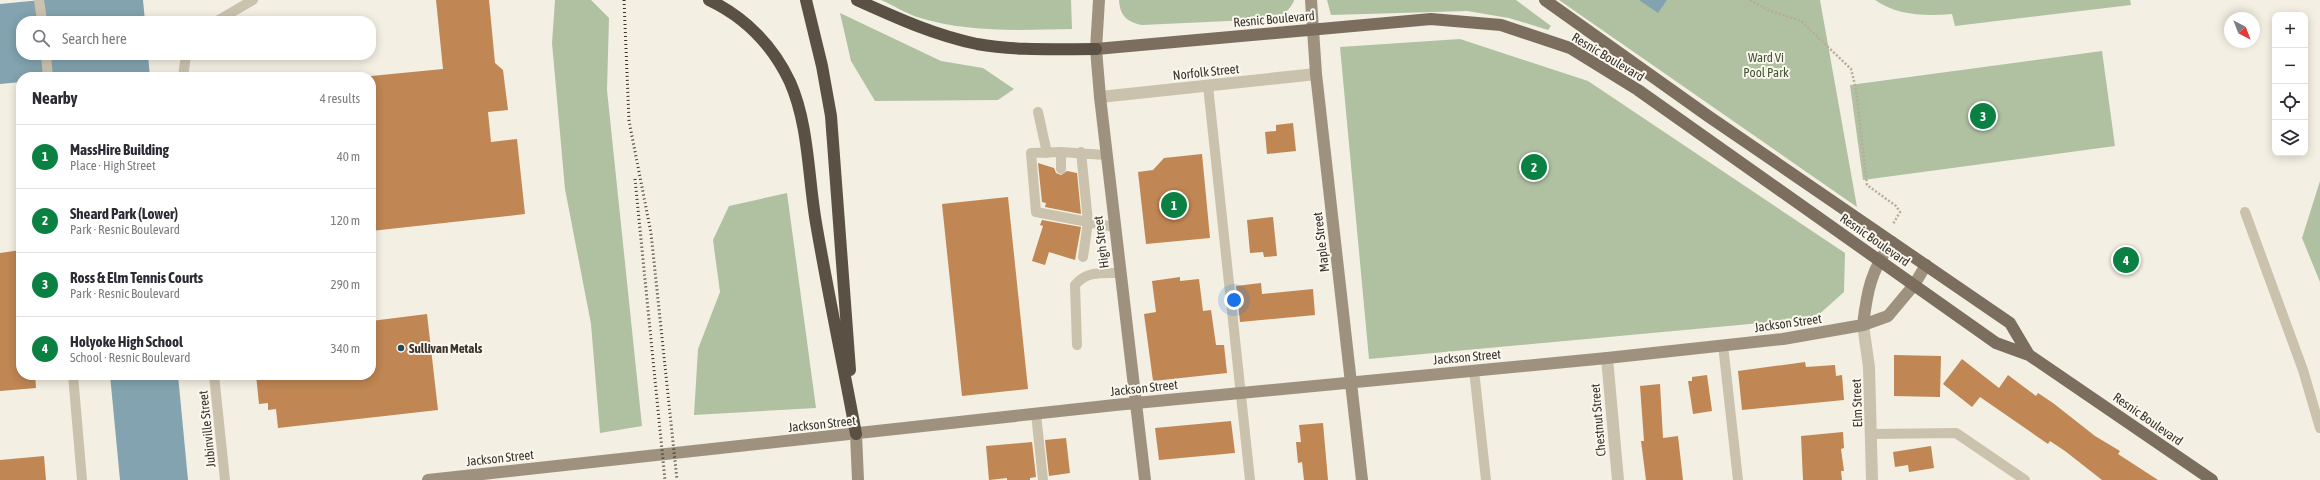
<!DOCTYPE html>
<html lang="en">
<head>
<meta charset="utf-8">
<style>
	:root { --surface:#fff; --page:#f2f2f3; --text:#2b2b33; --muted:#7c7c81; --line:#e1e1e2; --accent:#0b8043 }
	body { margin:0; font-family:"Asap Condensed",sans-serif; background:var(--page); color:var(--text) }
	.controls { position:absolute; right:12px; top:12px; display:grid; overflow:hidden; border-radius:8px; box-shadow:0 2px 10px #0003 }
	.controls button { width:36px; height:36px; display:grid; place-items:center; padding:0; border:0; border-bottom:1px solid var(--line); background:var(--surface); color:var(--text); font:20px sans-serif }
	.compass { position:absolute; left:2224px; top:12px; width:36px; height:36px; border-radius:50%; background:var(--surface); box-shadow:0 2px 10px #0003; rotate:138deg }
	.you { position:absolute; left:1234px; top:300px; width:14px; height:14px; margin:-10px; border:3px solid #fff; border-radius:50%; background:#1a73e8; box-shadow:0 0 0 6px #1a73e833 }
	.badge { display:grid; place-items:center; width:26px; height:26px; border-radius:50%; background:var(--accent); color:#fff; font-size:13px; font-weight:700 }
	.pin { position:absolute; translate:-50% -50%; border:2px solid #fff; box-shadow:0 1px 4px #0006 }
	.list { margin:0; padding:0; list-style:none }
	h2 { display:flex; justify-content:space-between; align-items:center; height:52px; margin:0; padding:0 16px; font-size:17px }
	h2 small { font-size:13px; font-weight:400; color:var(--muted) }
	.list li { display:grid; grid-template-columns:26px 1fr auto; gap:12px; align-items:center; box-sizing:border-box; height:64px; padding:0 16px; border-top:1px solid var(--line) }
	.list b { display:block; font-size:15px; white-space:nowrap }
	.list p { margin:0; font-size:13px; white-space:nowrap; color:var(--muted) }
	.list em { font-size:13px; font-style:normal; color:var(--muted) }
	.icon { flex:none; width:22px; height:22px; fill:none; stroke:currentColor; stroke-width:2; stroke-linecap:round; stroke-linejoin:round }
	.map { position:relative; flex:none; width:2320px; height:480px; overflow:hidden }
	.search { position:absolute; background:var(--surface); box-shadow:0 2px 10px #0003; left:16px; top:16px; width:360px; height:44px; display:flex; align-items:center; gap:10px; box-sizing:border-box; padding:0 14px; border-radius:16px; color:var(--muted); font-size:15px }
	.panel { position:absolute; background:var(--surface); box-shadow:0 2px 10px #0003; left:16px; top:72px; width:360px; height:308px; border-radius:16px }
	.map>svg:first-child { display:block }
	.green { fill:#b0c1a2 }
	.water { fill:#82a3af }
	.building { fill:#c08653 }
	.lines { fill:none; stroke-linecap:round; stroke-linejoin:round }
	.path { stroke:#b7ac98; stroke-width:2.5; stroke-dasharray:2 2; stroke-linecap:butt }
	.lane { stroke:#cbc2ae; stroke-width:10 }
	.street { stroke:#cbc2ae; stroke-width:12 }
	.secondary { stroke:#9e927f; stroke-width:12 }
	.primary { stroke:#7b6e5e; stroke-width:12 }
	.highway { stroke:#5a5043; stroke-width:12 }
	.rail { stroke:#3a332c; stroke-width:3; stroke-dasharray:1 3; stroke-linecap:butt }
	.poi-dot { fill:#234a5a; stroke:#faf7ee; stroke-width:1.5 }
	.labels { text-anchor:middle; dominant-baseline:central; stroke-width:4; stroke-linejoin:round; paint-order:stroke }
	.street-label { font-size:13px; fill:#3a332c; stroke:#faf7ee }
	.park-label { font-size:13px; fill:#405731; stroke:#faf7ee }
	.poi-label { font-size:13px; font-weight:bold; fill:#3a332c; stroke:#faf7ee; text-anchor:start }
</style>
</head>
<body>
<div class="map">
<svg width="2320" height="480" viewBox="0 0 2320 480">
	<rect width="100%" height="100%" fill="#f3efe2"/>
	<path class="green" d="M555,0H591L609,18L607,90L642,426L600,433L591,324L565,189L552,43Z
		M881,0H1071L1072,29C1020,30 968,33 917,17C905,13 893,5 881,0Z
		M1119,0H1294V1C1289,11 1283,16 1272,19L1142,25C1127,22 1120,16 1119,0Z
		M1327,0H1516L1551,26L1548,30L1509,18L1467,11L1331,15Z
		M1559,0H1820L1857,207L1582,16Z
		M1875,0H2130L2131,5L1955,26L1952,14C1925,16 1898,16 1875,0Z
		M840,13L941,61L983,68L1014,89L998,100L875,101L851,61Z
		M1460,39L1588,81L1845,253L1844,292L1815,318L1369,359L1340,47Z
		M2102,51L2115,146L1863,180L1850,85Z
		M2320,181V282L2302,238Z
		M787,193L816,408L694,415L698,349L720,292L713,240L729,206Z"/>
	<path class="water" d="M41,0H143L145,21H21V55H148L150,77H21V82L0,84V4Z
		M1639,0H1667L1658,13Z
		M110,375H178L188,480H120Z"/>
	<path class="building" d="M436,0H489L495,63L503,70L508,110L488,112L491,142L517,139L525,214L371,231V76L443,69Z
		M1293,123L1296,151L1267,154L1265,132L1276,131V125Z
		M1202,154L1210,238L1146,244L1138,172L1153,170L1164,158Z
		M1038,163L1054,168L1056,173L1061,175L1067,171L1077,173L1081,214L1045,207L1046,203L1042,202Z
		M1008,197L1028,389L962,396L942,204Z
		M1273,217L1277,256L1264,257L1263,252L1250,253L1247,220Z
		M1042,220L1081,227L1075,260L1049,252L1045,265L1032,261L1043,226L1040,225Z
		M21,250V375H35L36,388L0,391V253Z
		M1180,277V281L1199,279L1203,311L1211,310L1216,345H1224L1227,373L1153,381L1144,314L1156,312L1152,281Z
		M1261,283L1262,294L1313,289L1315,315L1240,322L1236,286Z
		M427,314L438,410L278,428L276,409L268,410V403L259,404L256,375H371V321Z
		M1894,355L1941,356L1940,397L1894,396Z
		M1962,359L1999,388L2008,375L2036,396L2038,393L2053,403L2095,436L2120,451L2118,454L2158,480H2102L2065,451L2050,441L2048,444L1980,397L1972,407L1943,384Z
		M1805,362L1806,367L1835,365L1836,376L1842,375L1844,400L1742,410L1738,371Z
		M1707,375L1712,411L1693,414L1688,381H1692V377Z
		M1660,384L1663,438L1678,436L1683,480H1646L1641,441H1644L1640,386Z
		M1231,421L1235,453L1159,460L1155,428Z
		M1323,423L1328,480H1304L1302,462L1298,463L1296,442H1301L1299,425Z
		M1843,432L1844,448L1841,449L1844,471H1841L1842,480H1803L1801,436Z
		M1066,438L1070,473L1049,476L1045,440Z
		M1032,442L1036,477L1030,478V480H1007V478L989,480L986,446Z
		M1931,446L1934,468L1909,472L1908,465L1895,467L1893,452Z
		M44,456L46,480H0V460Z"/>
	<g class="lines">
		<path class="path" d="M1750,0L1768,10L1801,21L1851,69L1856,89L1867,185L1896,206L1900,212L1893,224"/>
		<path class="lane" d="M39,0L42,21
			M217,21L253,0
			M46,55L48,77
			M183,77L186,55
			M1208,86L1250,480
			M1038,112L1047,153
			M1081,152L1088,222L1083,257
			M1105,155L1061,152L1031,153L1036,212L1114,227
			M1061,169V152
			M2245,212L2303,370L2320,428
			M1077,345L1075,285C1087,271 1102,273 1119,273
			M1723,345L1738,480
			M1474,370L1486,480
			M73,375L82,480
			M214,375L225,480
			M1036,414L1043,480
			M1872,434L1956,433L2025,480"/>
		<path class="street" d="M1100,97L1316,74
			M1863,325L1869,367L1872,480
			M1607,358L1618,480"/>
		<path class="secondary" d="M1099,0L1096,49L1100,97L1145,480
			M1311,0L1316,74L1362,480
			M1863,325C1867,291 1871,270 1892,242
			M856,434L858,480
			M428,480L1115,405L1607,358L1783,339L1863,325L1888,316L1914,285L1926,265"/>
		<path class="primary" d="M1545,0L1708,116L2010,323L2029,355
			M1096,49L1431,19L1501,25L1570,48L1638,90L1996,343L2029,355L2212,480"/>
		<path class="highway" d="M709,0C745,17 773,46 790,82C809,125 808,177 816,223C828,293 843,364 856,434
			M806,0L822,66L831,116L850,370
			M857,0C897,18 934,35 977,44C1016,51 1056,49 1096,49"/>
		<path class="rail" d="M624,0L629,121L651,233L677,480
			M635,179L665,480"/>
	</g>
	<circle class="poi-dot" cx="401" cy="348" r="4"/>
	<g class="labels">
		<g class="street-label">
			<text transform="translate(1274 19) rotate(-5)">Resnic Boulevard</text>
			<text transform="translate(1608 57) rotate(31)">Resnic Boulevard</text>
			<text transform="translate(1206 72) rotate(-6)">Norfolk Street</text>
			<text transform="translate(1875 240) rotate(35)">Resnic Boulevard</text>
			<text transform="translate(1101 242) rotate(-97)">High Street</text>
			<text transform="translate(1321 242) rotate(-97)">Maple Street</text>
			<text transform="translate(1788 323) rotate(-8)">Jackson Street</text>
			<text transform="translate(1467 357) rotate(-5)">Jackson Street</text>
			<text transform="translate(1144 388) rotate(-6)">Jackson Street</text>
			<text transform="translate(1857 403) rotate(-92)">Elm Street</text>
			<text transform="translate(2148 419) rotate(35)">Resnic Boulevard</text>
			<text transform="translate(1598 420) rotate(-95)">Chestnut Street</text>
			<text transform="translate(822 424) rotate(-6)">Jackson Street</text>
			<text transform="translate(207 429) rotate(-96)">Jubinville Street</text>
			<text transform="translate(500 458) rotate(-6)">Jackson Street</text>
		</g>
		<g class="park-label">
			<text x="1766" y="57">Ward Vi<tspan x="1766" dy="15">Pool Park</tspan></text>
		</g>
		<g class="poi-label">
			<text x="409" y="348">Sullivan Metals</text>
		</g>
	</g>
</svg>
<div class="controls">
<button>+</button>
<button>−</button>
<button><svg class="icon" aria-label="locate" viewBox="0 0 24 24"><circle cx="12" cy="12" r="6"/><path d="M12 2v4M12 18v4M2 12h4M18 12h4"/></svg></button>
<button><svg class="icon" aria-label="layers" viewBox="0 0 24 24"><path d="M12 4l9 5-9 5-9-5zM3 14l9 5 9-5"/></svg></button>
</div>
<svg class="compass" viewBox="-18 -18 36 36"><path d="M0-13l5 13h-10z" fill="#e53935"/><path d="M0 13l5-13h-10z" fill="#7c7c81"/></svg>
<div class="you"></div>
<div class="pin badge" style="left:1174px;top:205px">1</div>
<div class="pin badge" style="left:1534px;top:167px">2</div>
<div class="pin badge" style="left:1983px;top:116px">3</div>
<div class="pin badge" style="left:2126px;top:260px">4</div>
<div class="search"><svg class="icon" aria-label="search" viewBox="0 0 24 24"><circle cx="10" cy="10" r="6"/><path d="M15 15l6 6"/></svg>Search here</div>
<section class="panel">
<h2>Nearby<small>4 results</small></h2>
<ul class="list">
<li><span class="badge">1</span><div><b>MassHire Building</b><p>Place · High Street</p></div><em>40 m</em></li>
<li><span class="badge">2</span><div><b>Sheard Park (Lower)</b><p>Park · Resnic Boulevard</p></div><em>120 m</em></li>
<li><span class="badge">3</span><div><b>Ross &amp; Elm Tennis Courts</b><p>Park · Resnic Boulevard</p></div><em>290 m</em></li>
<li><span class="badge">4</span><div><b>Holyoke High School</b><p>School · Resnic Boulevard</p></div><em>340 m</em></li>
</ul>
</section>
</div>
</body>
</html>
